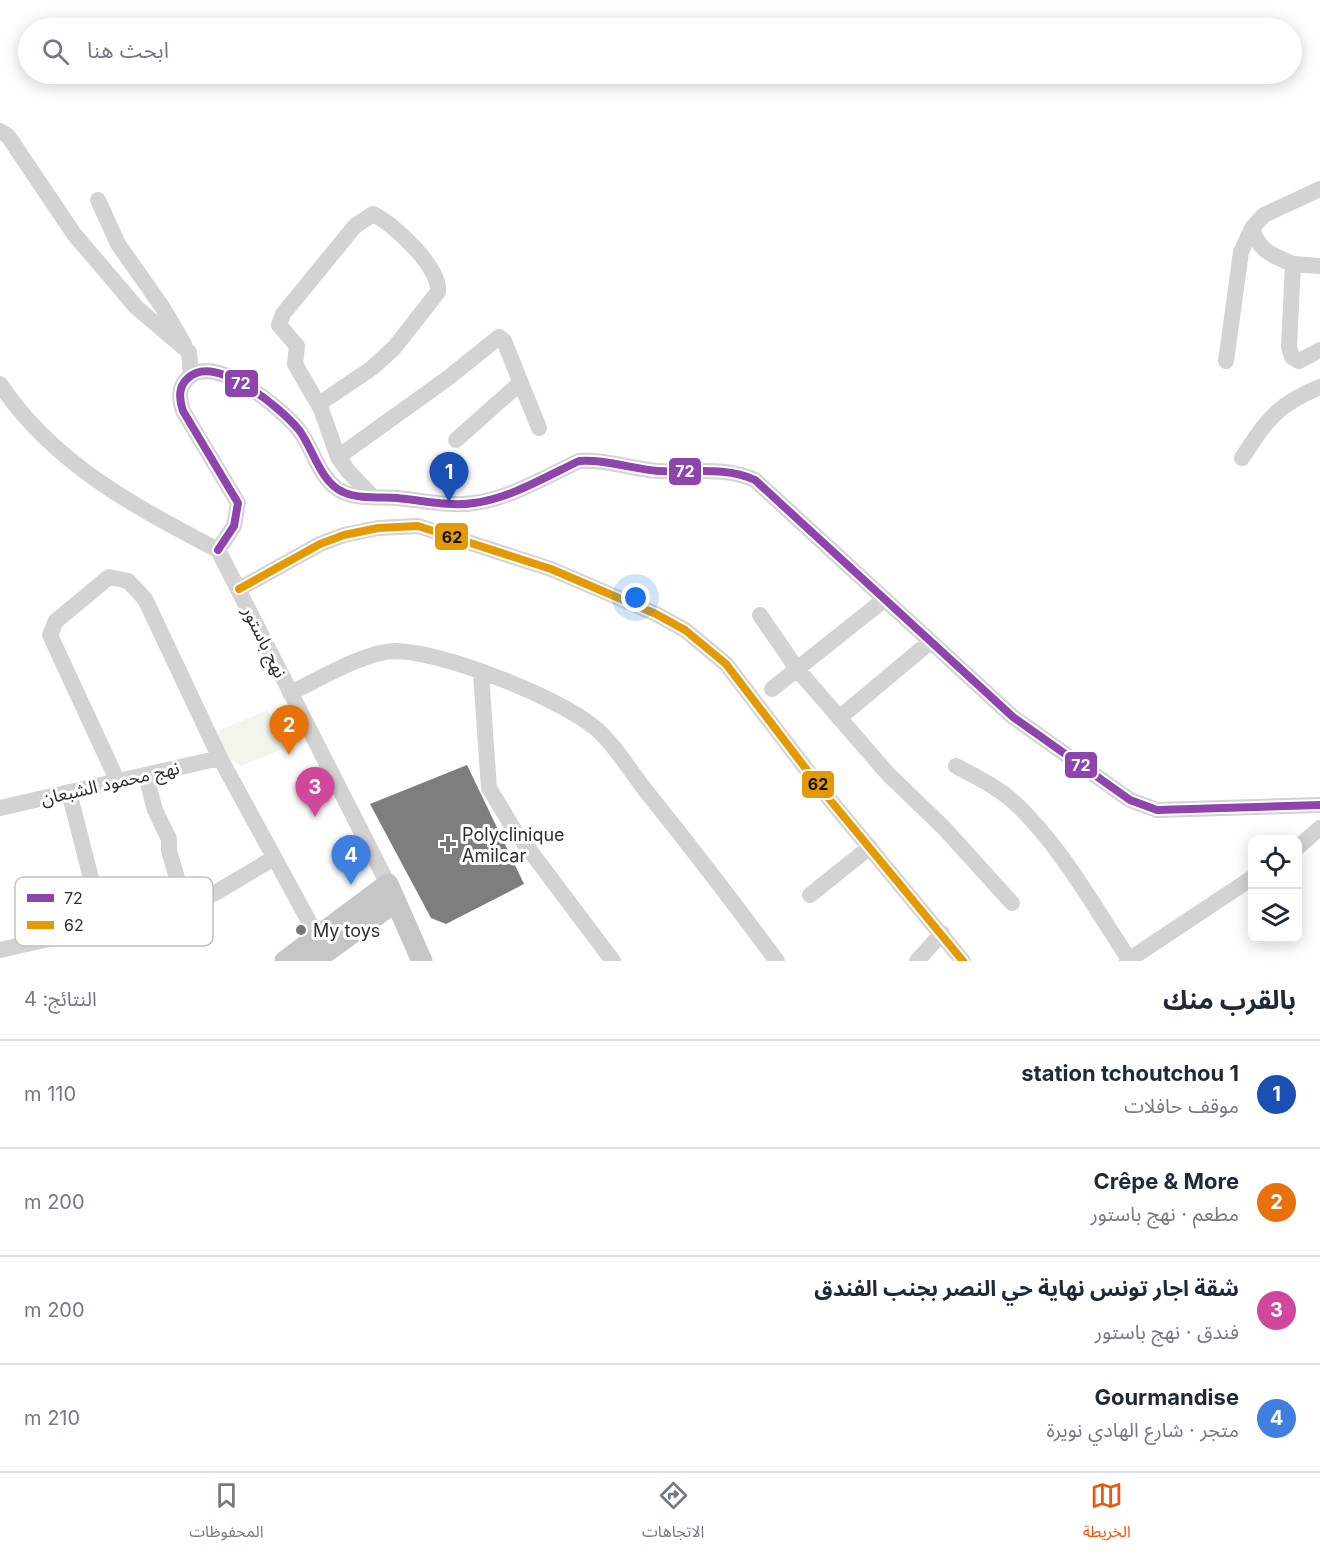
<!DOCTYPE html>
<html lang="ar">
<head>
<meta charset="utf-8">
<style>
	:root { --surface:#fff; --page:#f2f2f3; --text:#1f2937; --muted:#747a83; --line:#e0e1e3; --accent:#ea580c }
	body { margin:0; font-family:Inter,"Noto Sans Arabic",sans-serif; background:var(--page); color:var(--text); direction:rtl }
	.controls { position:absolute; right:18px; bottom:18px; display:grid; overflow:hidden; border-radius:12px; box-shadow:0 3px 15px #0003 }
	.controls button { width:54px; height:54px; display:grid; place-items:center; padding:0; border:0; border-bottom:2px solid var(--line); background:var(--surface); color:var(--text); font:30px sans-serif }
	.you { position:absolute; left:636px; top:598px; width:21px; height:21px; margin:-15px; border:4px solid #fff; border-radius:50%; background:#1a73e8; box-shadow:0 0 0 9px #1a73e833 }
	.badge { display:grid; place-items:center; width:39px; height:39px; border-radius:50%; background:var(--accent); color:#fff; font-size:20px; font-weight:700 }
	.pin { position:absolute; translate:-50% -50px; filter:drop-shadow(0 2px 3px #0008) }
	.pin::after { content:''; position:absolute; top:32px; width:21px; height:18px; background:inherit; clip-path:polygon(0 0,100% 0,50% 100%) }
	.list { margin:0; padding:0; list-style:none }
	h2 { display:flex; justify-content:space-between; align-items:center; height:78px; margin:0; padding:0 24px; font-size:26px }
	h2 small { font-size:20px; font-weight:400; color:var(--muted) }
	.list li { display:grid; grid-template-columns:39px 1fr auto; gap:18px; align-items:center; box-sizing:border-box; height:108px; padding:0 24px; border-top:2px solid var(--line) }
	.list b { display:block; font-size:22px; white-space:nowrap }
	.list p { margin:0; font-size:20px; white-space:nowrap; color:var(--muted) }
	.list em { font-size:20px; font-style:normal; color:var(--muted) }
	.icon { flex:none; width:33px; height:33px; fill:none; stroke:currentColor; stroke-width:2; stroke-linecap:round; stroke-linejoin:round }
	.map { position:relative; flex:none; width:1320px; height:961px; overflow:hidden; direction:ltr }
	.search { position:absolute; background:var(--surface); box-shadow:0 3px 15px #0003; left:18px; right:18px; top:18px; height:66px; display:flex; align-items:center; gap:15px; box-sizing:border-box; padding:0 21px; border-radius:33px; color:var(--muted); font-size:22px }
	.sheet { height:510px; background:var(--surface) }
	nav { display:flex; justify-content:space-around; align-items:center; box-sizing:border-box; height:84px; border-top:2px solid var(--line); background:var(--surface); font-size:16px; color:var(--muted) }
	nav a { display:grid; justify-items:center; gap:3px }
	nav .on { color:var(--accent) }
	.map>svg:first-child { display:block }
	.green { fill:#f1f5ec }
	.building { fill:#7e7e7e }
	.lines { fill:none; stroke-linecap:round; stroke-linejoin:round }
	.minor { stroke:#d3d3d3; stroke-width:16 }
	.major { stroke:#c6c6c6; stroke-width:21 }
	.bus-1-casing { stroke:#fff; stroke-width:12 }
	.bus-2-casing { stroke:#fff; stroke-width:12 }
	.bus-1 { stroke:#8e44ad; stroke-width:8 }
	.bus-2 { stroke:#e39a05; stroke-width:8 }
	.poi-dot { fill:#777; stroke:#fff; stroke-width:2 }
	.labels { text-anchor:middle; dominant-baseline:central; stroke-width:6; stroke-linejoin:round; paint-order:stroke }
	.street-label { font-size:18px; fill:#2e2e2e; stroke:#fff }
	.poi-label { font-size:18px; fill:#2e2e2e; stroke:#fff; text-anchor:start }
	.key { fill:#fff; stroke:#c0c0c0; stroke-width:1.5 }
	.key-label { font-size:16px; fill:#2e2e2e }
	.line-badge { stroke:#fff; stroke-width:2 }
	.badge-label { font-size:16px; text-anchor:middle; font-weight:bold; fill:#fff }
	.pale-badge-label { font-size:16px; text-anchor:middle; font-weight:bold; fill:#111 }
</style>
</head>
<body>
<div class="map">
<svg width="1320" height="961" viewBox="0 0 1320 961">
	<rect width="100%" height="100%" fill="#fff"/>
	<path class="green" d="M268,710L285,748L241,766L217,751L220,730Z"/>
	<path class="building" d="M467,765L524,884L446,924L431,918L370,804Z"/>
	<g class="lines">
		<path class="minor" d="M0,131L8,136L74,234L137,308L189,352L191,375
			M1320,189L1264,215L1252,228C1259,251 1271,255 1293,264L1289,347L1292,357L1299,361L1320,350
			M98,200L118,244L163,308L184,344
			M1293,264L1320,266
			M1226,361L1241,252L1252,228
			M0,384C53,464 136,507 218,550
			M319,404L372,368L394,348L438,292C441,268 394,224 373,214L355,226L283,314L279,325L297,346L295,364L321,409L338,457L348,471L372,496
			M456,440L520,383
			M338,457L448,378L499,337L504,341L539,428
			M1242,458C1267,420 1276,405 1320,387
			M218,550L234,526L238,503L183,411C179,398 178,387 188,378C215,352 282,409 299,430C313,448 320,482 343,492C358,499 380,497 397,498C421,500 450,507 474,503C511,498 545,477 579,461C606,459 632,469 658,471C691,473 725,466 755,480L1013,717L1130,800L1157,810L1320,805
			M218,550L388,884
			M239,589L320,544L344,535L378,528L418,526L551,569L656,614L685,630L726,664L826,795L963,961
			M760,615L797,669L888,774L944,828L1012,903
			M481,674L489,788L513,828L613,961
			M772,689L885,599
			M290,693C318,680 365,651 396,651C446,653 555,696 594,727C613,742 631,772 646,791C691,847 734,903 777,961
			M839,718L930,642
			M956,766C976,777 998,787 1015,803C1061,846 1094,907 1129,959
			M146,776L155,810L169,839V851L185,905
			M118,782L50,635L56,621L109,577L128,581L145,599L220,758L323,947
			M69,792L104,929
			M0,808L220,758
			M1298,847L1320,828
			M810,895L870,847
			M0,950L166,913L215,893L274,858
			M917,961L942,933
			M1127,961L1252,878"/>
		<path class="major" d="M285,961L388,884L422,961
			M314,961L395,902"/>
		<g class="bus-1-casing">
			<path id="bus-1" d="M218,550L234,526L238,503L183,411C179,398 178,387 188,378C215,352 282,409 299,430C313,448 320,482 343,492C358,499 380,497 397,498C421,500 450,507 474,503C511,498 545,477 579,461C606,459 632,469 658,471C691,473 725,466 755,480L1013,717L1130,800L1157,810L1320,805"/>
		</g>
		<g class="bus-2-casing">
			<path id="bus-2" d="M239,589L320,544L344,535L378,528L418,526L551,569L656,614L685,630L726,664L826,795L963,961"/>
		</g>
		<use href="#bus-1" class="bus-1"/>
		<use href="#bus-2" class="bus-2"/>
	</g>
	<g class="poi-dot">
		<path d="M445 835h6v6h6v6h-6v6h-6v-6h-6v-6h6z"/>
		<circle cx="301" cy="930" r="6"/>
	</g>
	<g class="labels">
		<g class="street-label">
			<text transform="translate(265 642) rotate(64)">نهج باستور</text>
			<text transform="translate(110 783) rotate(-13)">نهج محمود الشبعان</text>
		</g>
		<g class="poi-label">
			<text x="462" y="834">Polyclinique<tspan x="462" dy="21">Amilcar</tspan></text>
			<text x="313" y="930">My toys</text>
		</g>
	</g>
	<rect x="15" y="877" width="198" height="69" rx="9" class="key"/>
	<rect x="27" y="894" width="27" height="8" fill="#8e44ad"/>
	<rect x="27" y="921" width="27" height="8" fill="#e39a05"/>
	<g class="key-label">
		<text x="64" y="904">72</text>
		<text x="64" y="931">62</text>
	</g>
	<g class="line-badge">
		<rect x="224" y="369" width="35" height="29" rx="6" fill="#8e44ad"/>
		<rect x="668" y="457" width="34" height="29" rx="6" fill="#8e44ad"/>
		<rect x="434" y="522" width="35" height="29" rx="6" fill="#e39a05"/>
		<rect x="1064" y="751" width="34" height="28" rx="6" fill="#8e44ad"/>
		<rect x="801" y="770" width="34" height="29" rx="6" fill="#e39a05"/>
	</g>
	<g class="badge-label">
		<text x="241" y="389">72</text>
		<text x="685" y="477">72</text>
		<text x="1081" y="771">72</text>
	</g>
	<g class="pale-badge-label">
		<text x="452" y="543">62</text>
		<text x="818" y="790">62</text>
	</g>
</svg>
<div class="controls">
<button><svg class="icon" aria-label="locate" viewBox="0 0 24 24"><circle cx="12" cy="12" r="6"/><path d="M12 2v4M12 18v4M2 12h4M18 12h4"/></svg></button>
<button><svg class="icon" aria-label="layers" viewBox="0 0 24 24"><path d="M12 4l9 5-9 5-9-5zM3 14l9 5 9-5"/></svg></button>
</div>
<div class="you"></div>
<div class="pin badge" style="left:449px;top:502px;background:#1a4fb4">1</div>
<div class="pin badge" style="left:289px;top:755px;background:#e8710a">2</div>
<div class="pin badge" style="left:315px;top:817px;background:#d1479c">3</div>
<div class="pin badge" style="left:351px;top:885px;background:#3f7fe0">4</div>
<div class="search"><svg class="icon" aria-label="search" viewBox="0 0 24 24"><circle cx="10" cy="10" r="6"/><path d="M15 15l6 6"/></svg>ابحث هنا</div>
</div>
<section class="sheet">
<h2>بالقرب منك<small>النتائج: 4</small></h2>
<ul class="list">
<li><span class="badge" style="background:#1a4fb4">1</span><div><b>station tchoutchou 1</b><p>موقف حافلات</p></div><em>110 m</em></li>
<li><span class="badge" style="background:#e8710a">2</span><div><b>Crêpe &amp; More</b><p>مطعم · نهج باستور</p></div><em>200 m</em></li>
<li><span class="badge" style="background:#d1479c">3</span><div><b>شقة اجار تونس نهاية حي النصر بجنب الفندق</b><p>فندق · نهج باستور</p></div><em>200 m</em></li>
<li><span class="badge" style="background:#3f7fe0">4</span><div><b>Gourmandise</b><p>متجر · شارع الهادي نويرة</p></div><em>210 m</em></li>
</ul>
</section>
<nav>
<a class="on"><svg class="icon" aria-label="map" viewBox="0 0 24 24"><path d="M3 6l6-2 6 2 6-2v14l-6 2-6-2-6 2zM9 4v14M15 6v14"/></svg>الخريطة</a>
<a><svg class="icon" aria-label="directions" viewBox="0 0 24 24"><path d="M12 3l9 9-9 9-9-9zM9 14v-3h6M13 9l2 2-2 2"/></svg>الاتجاهات</a>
<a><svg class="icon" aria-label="saved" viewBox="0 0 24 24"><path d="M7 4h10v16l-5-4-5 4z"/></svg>المحفوظات</a>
</nav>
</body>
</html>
